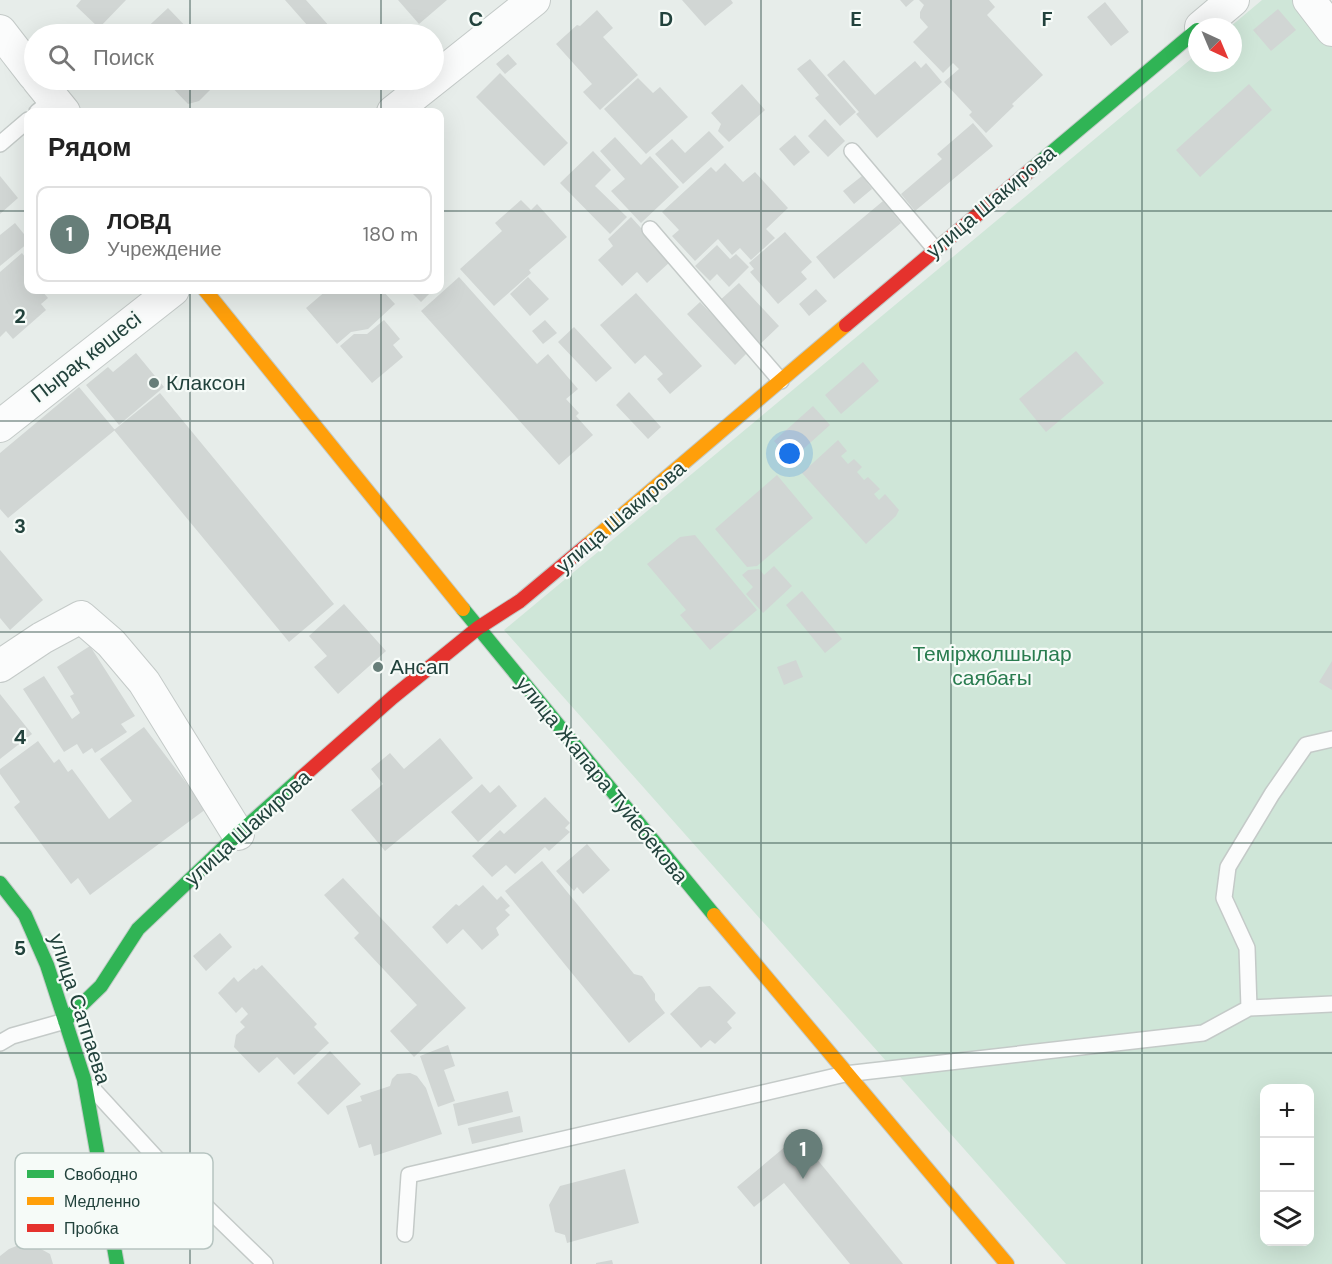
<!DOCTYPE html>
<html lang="ru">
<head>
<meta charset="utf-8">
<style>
	:root { --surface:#fff; --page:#f2f2f2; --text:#222; --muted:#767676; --line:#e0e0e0; --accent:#677e79 }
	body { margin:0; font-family:"DM Sans",sans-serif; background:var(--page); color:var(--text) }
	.controls { position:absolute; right:18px; bottom:18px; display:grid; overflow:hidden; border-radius:12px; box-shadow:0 6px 24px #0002 }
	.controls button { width:54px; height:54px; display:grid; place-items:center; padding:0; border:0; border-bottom:2px solid var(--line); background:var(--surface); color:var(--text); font:30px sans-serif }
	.compass { position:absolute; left:1188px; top:18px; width:54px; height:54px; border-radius:50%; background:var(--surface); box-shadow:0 6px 24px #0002; rotate:136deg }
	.you { position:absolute; left:790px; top:454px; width:21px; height:21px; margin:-15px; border:4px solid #fff; border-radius:50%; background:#1a73e8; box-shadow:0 0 0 9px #1a73e833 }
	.badge { display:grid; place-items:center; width:39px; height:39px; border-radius:50%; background:var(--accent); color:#fff; font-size:20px; font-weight:700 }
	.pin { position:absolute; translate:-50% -50px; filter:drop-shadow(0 2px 3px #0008) }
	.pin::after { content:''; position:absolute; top:32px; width:21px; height:18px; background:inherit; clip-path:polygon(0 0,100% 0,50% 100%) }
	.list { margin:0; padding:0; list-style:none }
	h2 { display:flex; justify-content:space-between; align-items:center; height:78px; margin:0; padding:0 24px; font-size:26px }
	h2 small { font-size:20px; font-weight:400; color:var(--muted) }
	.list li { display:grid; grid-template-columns:39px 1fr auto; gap:18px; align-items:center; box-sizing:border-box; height:96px; margin:0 12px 12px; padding:0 12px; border:2px solid var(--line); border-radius:12px }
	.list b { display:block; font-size:22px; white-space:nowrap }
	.list p { margin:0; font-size:20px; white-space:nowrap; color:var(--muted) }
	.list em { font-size:20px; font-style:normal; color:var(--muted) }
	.icon { flex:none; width:33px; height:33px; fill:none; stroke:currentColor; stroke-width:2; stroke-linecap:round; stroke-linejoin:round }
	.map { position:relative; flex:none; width:1332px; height:1264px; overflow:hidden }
	.search { position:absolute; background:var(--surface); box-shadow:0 6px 24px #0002; left:24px; top:24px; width:420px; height:66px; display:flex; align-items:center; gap:15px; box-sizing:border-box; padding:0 21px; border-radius:33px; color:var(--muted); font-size:22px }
	.panel { position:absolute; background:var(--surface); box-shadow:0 6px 24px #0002; left:24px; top:108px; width:420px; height:186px; border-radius:12px }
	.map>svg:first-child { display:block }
	.green { fill:#cfe6d8; fill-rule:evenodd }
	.building { fill:#d1d6d4 }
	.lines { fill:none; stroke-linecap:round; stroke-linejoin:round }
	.lane-casing { stroke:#c4cac8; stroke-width:18 }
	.street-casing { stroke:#c4cac8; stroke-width:34 }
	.fast-casing { stroke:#c2cac7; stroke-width:16 }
	.slow-casing { stroke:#c2cac7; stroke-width:16 }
	.jam-casing { stroke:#c2cac7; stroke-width:16 }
	.lane { stroke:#fbfcfc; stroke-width:15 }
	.street { stroke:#fbfcfc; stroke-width:32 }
	.fast { stroke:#30b455; stroke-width:14 }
	.slow { stroke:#ff9f0a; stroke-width:14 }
	.jam { stroke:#e5322d; stroke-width:14 }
	.grid { fill:none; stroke:#22423c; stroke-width:1.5; stroke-opacity:0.55 }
	.poi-dot { fill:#677e79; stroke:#f6fbf8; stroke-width:2 }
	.labels { text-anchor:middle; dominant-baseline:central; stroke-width:4.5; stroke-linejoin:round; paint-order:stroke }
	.street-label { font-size:21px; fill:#22423c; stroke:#f6fbf8 }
	.poi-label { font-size:21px; fill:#22423c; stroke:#f6fbf8; text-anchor:start }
	.park-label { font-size:21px; fill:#297c4f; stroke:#f6fbf8 }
	.key { fill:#f6fbf8; stroke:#b6c4c0; stroke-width:1.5 }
	.key-label { font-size:16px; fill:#22423c }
	.grid-label { font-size:20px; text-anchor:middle; font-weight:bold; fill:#22423c; stroke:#f6fbf8; stroke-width:4.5; stroke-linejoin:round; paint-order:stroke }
</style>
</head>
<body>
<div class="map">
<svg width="1332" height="1264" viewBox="0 0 1332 1264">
	<rect width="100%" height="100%" fill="#e7edea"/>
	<path class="green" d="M1262,0H1292L1332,41V1264H1066L504,630L1197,54V63H1233V27H1230ZM1264,1088H1310V1242H1264Z"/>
	<path class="building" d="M81,0H126L99,28L76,6Z
		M285,0H306L330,27L321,34H315Z
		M398,0H447L419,24Z
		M682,0H731L733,3L705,26Z
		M900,0H914L906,7Z
		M919,0H989L995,7L987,15L1043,75L1012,104L1014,106L986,133L969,115L972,112L944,82L959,69L953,63L943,73L913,42L928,27L920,18V12L924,5Z
		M1105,2L1129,32L1111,46L1087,17Z
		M168,8L193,34H140Z
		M1278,9L1296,30L1271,51L1253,30Z
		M597,10L613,28L603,37L638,75L600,110L583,92L592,84L556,44L577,25L580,26Z
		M508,54L517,64L505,74L496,64Z
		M810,59L856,112L840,126L815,98L819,95L797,69Z
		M844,60L875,95L915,61L921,68L926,63L942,82L877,138L856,114L859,112L827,75Z
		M500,73L568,143L544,166L476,97Z
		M638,78L653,93L660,87L688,117L646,154L604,109Z
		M165,80H220L199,101L188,104Z
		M742,84L765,110L729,142L718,131L721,124L711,113Z
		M1249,84L1272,110L1200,177L1176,150Z
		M825,119L845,141L828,157L808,136Z
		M973,123L993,146L915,211L901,194L942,159L937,154Z
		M709,131L724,147L683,184L655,154L672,139L685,153Z
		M795,135L810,152L794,166L779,149Z
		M615,137L641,165L650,156L679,187L641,223L611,191L625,179L600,151Z
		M593,151L611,170L595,186L627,217L610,234L560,183Z
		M725,163L743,182L755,172L788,208L766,229L775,238L751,260L740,248L732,255L718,239L695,261L672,236L679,230L662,212L711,167L716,172Z
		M0,176L18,198L0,214Z
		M862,176L872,189L854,204L843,191Z
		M521,200L531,210L537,204L567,237L529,270L531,273L494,306L460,269L502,231L495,223Z
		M883,201L901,223L834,279L816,257Z
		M631,217L671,261L647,283L637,272L622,286L598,260L613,246L608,239Z
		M15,223L28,239V243L0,266V235Z
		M785,232L812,262L801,272L807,279L778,304L750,272L754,269L749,263Z
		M717,245L730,259L736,254L749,267L729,287L717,274L710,281L695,266Z
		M22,253L28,261V290H44L42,291L48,298L41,304L46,310L13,339L6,331L0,337V272Z
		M459,277L537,364L548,354L578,389L566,399L579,413L576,416L593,435L559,465L421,311Z
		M528,277L549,299L530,316L510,294Z
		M739,283L779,326L758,346L718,302Z
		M816,289L827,301L809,316L799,304Z
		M327,290H382L395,304L368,329L351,332L337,344L306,308Z
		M417,290H431L432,291L421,302L413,294Z
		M636,293L702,366L670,394L657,379L663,374L645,355L635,364L600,325Z
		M700,302L748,352L735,365L687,314Z
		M384,320L400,339L393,345L403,357L372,383L340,346L354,334H367Z
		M545,320L557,333L543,344L532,331Z
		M574,327L612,368L596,382L558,342Z
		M1076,351L1104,383L1046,432L1019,399Z
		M136,353L164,387L119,425L86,385L108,367L113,372Z
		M863,362L879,381L841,414L825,395Z
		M79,387L115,430L8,518L0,509V453Z
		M629,392L661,427L648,439L616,405Z
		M160,393L334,604L289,642L114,430Z
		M813,406L830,425L791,460L774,441Z
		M838,440L847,451L841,456L848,464L854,459L862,467L857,472L864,480L868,477L880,489L874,494L879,500L885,494L899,510L896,516L866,544L802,473Z
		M777,475L813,518L757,566L747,567L715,529Z
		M695,535L757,610L710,650L680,615L686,610L647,564L680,537Z
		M0,550L43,600L10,630L0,618Z
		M774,566L792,586L763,613L746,594L753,587L742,575L748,570L759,569L764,575Z
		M802,591L842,639L825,653L786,605Z
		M344,604L386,651L338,694L314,667L327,656L309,636Z
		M90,646L135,716L121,724L127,732L95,753L92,748L83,754L77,744L64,752L23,689L44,676L72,719L80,713L70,696L74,694L57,667Z
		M796,660L803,677L784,685L777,667Z
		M1332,661V690L1319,682Z
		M0,694L32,734L0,759Z
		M144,727L206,809L90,895L78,878L71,884L14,807L20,802L0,774V769L38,741L54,763L59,759L68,772L72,769L109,819L132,801L100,759Z
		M440,738L473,778L385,851L351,810L383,784L371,769L390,753L404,769Z
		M482,784L490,793L499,785L517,806L478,842L451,812Z
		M545,797L570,823L565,828L570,832L549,851L545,847L515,874L506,865L492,877L472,856L500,830L504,834Z
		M587,844L610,870L583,894L577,887L574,891L556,871Z
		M542,861L634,974L642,976L655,994V1000L665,1013L629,1043L505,891Z
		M343,878L466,1008L414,1057L390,1031L417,1005L354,938L359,933L324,895Z
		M483,885L497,900L501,896L510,906L505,910L510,915L496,928L499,935L482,950L463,929L447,944L432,927L456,904L459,906Z
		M220,933L232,947L206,971L193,956Z
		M262,965L317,1024L314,1027L329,1043L294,1075L277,1057L259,1073L234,1047L236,1035L245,1027L240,1022L248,1014L242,1007L236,1013L218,993L234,977L238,982L254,968L256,970Z
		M710,986L736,1013L727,1022L732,1028L715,1044L710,1040L701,1048L670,1014L699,987Z
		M448,1045L455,1066L444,1070L455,1101L438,1107L420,1056Z
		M330,1051L361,1084L328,1115L297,1083Z
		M410,1073L417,1076L426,1088L442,1134L374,1156L371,1144L359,1148L346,1106L362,1101L360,1096L390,1086L392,1079L397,1074Z
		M508,1091L513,1112L458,1126L453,1104Z
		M520,1116L523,1132L472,1144L468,1128Z
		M798,1136L903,1264H850L784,1183L754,1207L737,1187Z
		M625,1169L639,1223L567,1243L565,1235L555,1232L549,1205L560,1186Z
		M16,1229H35L41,1249L50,1254L53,1264H0V1256L9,1249L19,1245Z
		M612,1260L613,1264H596V1263Z"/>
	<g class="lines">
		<g class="lane-casing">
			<path id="lane" d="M37,112L53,99
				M0,144L28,120
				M852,151L935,249
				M650,229L781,381
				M1249,1008L1247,948L1224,898L1228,867L1272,794L1306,745L1332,739
				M0,1043L12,1036L65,1021
				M92,1088L159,1161L265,1264
				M405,1234L409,1175L845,1074L1203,1033L1249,1008L1332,1004"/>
		</g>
		<g class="street-casing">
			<path id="street" d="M1309,0L1332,30
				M1201,27L1233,0
				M0,31L34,75
				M38,80L64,112
				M393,112L534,0
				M0,426L173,290
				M0,666L42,638L81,617L111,643L144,682L238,834"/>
		</g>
		<g class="fast-casing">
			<path id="fast" d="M1033,168L1197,30
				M463,609L714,915
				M0,883L25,915L47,965L84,1079L117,1264
				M65,1021L101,986L138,929L238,834L301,778"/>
		</g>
		<g class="slow-casing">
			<path id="slow" d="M205,290L463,609
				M587,545L846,325
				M714,915L1007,1264"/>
		</g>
		<g class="jam-casing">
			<path id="jam" d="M846,325L1033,168
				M301,778L393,697L478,628L520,601L587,545"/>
		</g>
		<use href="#lane" class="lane"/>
		<use href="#street" class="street"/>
		<use href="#fast" class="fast"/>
		<use href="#slow" class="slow"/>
		<use href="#jam" class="jam"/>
	</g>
	<path class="grid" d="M190,0V34M381,0V34M571,0V1264M761,0V1264M951,0V1264M1142,0V1264M190,80V112M381,80V112M0,211H28M440,211H1332M190,290V1264M381,290V1264M0,421H1332M0,632H1332M0,843H1332M0,1053H1332"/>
	<g class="poi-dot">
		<circle cx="154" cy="383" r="6"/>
		<circle cx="378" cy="667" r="6"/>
	</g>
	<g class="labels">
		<g class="street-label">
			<text transform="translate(991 202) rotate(-40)">улица Шакирова</text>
			<text transform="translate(86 357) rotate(-38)">Пырақ көшесі</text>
			<text transform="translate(621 517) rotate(-40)">улица Шакирова</text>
			<text transform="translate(602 780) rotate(51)">улица Жапара Туйебекова</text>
			<text transform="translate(248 828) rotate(-42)">улица Шакирова</text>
			<text transform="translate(80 1009) rotate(72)">улица Сатпаева</text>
		</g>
		<g class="poi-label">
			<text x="166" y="383">Клаксон</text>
			<text x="390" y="667">Ансап</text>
		</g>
		<g class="park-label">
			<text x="992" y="654">Теміржолшылар<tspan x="992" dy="24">саябағы</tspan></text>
		</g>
	</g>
	<rect x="15" y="1153" width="198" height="96" rx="9" class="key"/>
	<rect x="27" y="1170" width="27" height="8" fill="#30b455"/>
	<rect x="27" y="1197" width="27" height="8" fill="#ff9f0a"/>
	<rect x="27" y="1224" width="27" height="8" fill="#e5322d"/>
	<g class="key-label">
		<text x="64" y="1180">Свободно</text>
		<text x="64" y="1207">Медленно</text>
		<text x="64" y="1234">Пробка</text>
	</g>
	<g class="grid-label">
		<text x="476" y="26">C</text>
		<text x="666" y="26">D</text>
		<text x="856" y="26">E</text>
		<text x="1047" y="26">F</text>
		<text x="20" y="323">2</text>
		<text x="20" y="533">3</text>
		<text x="20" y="744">4</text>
		<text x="20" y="955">5</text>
	</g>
</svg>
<div class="controls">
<button>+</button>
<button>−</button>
<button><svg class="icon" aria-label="layers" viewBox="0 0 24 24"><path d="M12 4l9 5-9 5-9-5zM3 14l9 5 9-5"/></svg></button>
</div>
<svg class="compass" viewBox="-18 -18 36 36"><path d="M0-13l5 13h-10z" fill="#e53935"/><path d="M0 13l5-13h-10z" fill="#767676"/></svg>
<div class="you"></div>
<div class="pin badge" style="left:803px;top:1179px">1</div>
<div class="search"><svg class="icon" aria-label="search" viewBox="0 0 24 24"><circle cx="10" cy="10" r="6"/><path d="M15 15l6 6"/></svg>Поиск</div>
<section class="panel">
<h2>Рядом<small></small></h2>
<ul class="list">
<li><span class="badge">1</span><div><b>ЛОВД</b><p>Учреждение</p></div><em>180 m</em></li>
</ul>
</section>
</div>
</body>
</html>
